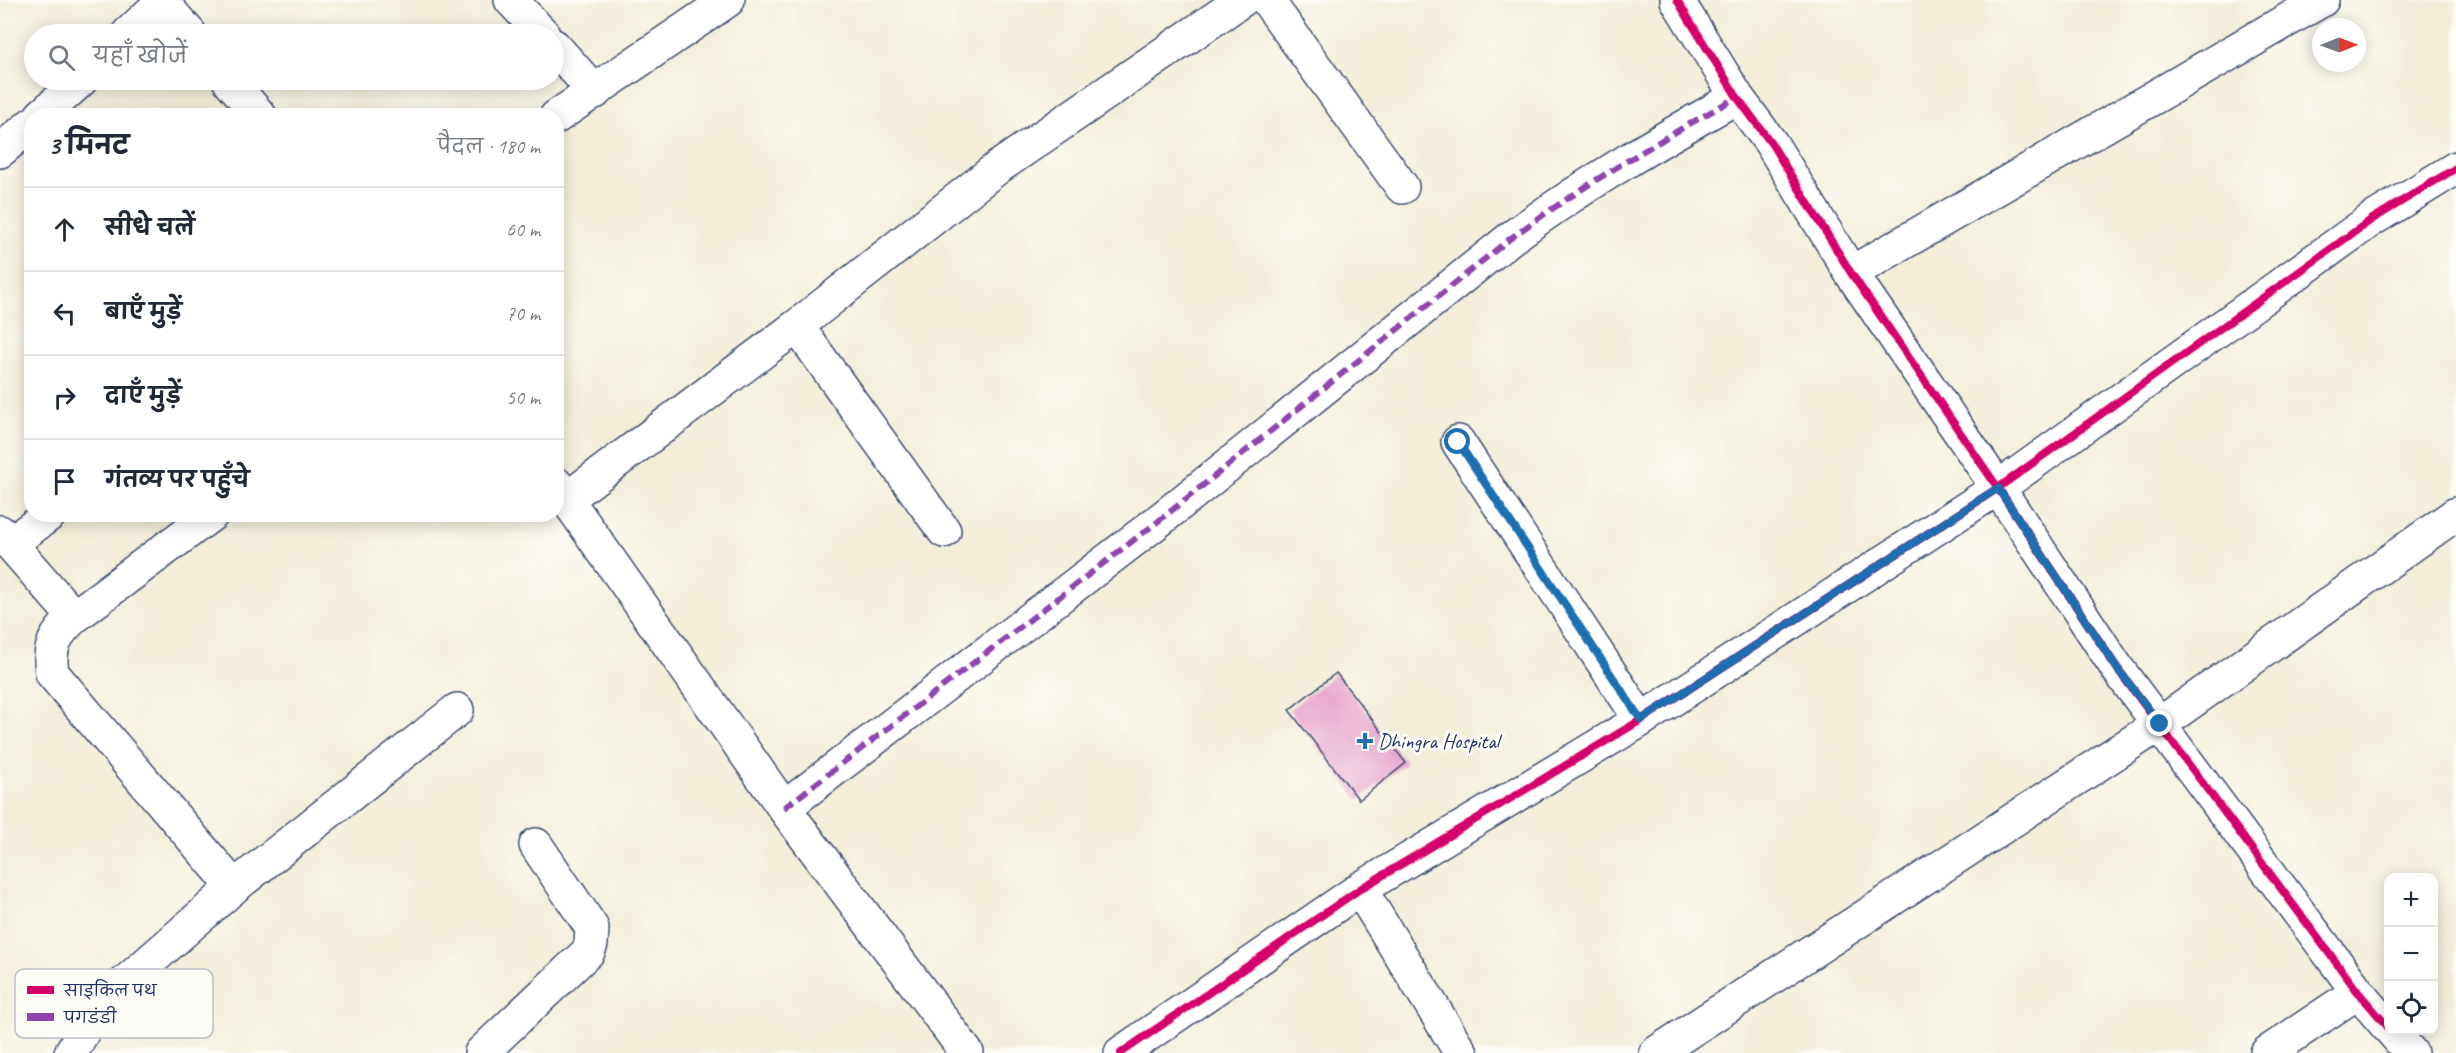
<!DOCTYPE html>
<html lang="hi">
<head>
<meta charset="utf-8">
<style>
	:root { --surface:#fff; --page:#f6f6f7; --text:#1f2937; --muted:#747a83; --line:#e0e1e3 }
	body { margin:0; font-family:Caveat,"Playpen Sans Deva",sans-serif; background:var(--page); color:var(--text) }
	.controls { position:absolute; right:18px; bottom:18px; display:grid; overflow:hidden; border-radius:12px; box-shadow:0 3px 15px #0003 }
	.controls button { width:54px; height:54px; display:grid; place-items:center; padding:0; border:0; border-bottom:2px solid var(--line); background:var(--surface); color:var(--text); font:30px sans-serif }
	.compass { position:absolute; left:2312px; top:18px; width:54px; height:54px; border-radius:50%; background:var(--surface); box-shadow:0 3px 15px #0003; rotate:89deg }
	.stop { position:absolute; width:18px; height:18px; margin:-14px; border:4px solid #1f6fb2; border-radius:50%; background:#fff }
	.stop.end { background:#1f6fb2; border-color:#fff; box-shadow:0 2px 6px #0008 }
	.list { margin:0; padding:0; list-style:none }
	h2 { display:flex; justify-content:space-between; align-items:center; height:78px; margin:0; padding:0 24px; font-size:26px }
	h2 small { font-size:20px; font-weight:400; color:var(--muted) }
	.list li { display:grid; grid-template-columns:39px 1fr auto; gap:18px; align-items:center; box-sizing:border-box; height:84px; padding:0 24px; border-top:2px solid var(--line) }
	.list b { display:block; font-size:22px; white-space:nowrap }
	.list em { font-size:20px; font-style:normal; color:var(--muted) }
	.icon { flex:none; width:33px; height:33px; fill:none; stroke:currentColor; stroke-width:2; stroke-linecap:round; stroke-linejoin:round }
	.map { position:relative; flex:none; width:2456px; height:1053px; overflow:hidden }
	.search { position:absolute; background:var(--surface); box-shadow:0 3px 15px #0003; left:24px; top:24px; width:540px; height:66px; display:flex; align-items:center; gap:15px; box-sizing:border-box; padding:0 21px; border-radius:33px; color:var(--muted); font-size:22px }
	.panel { position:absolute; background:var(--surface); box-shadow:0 3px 15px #0003; left:24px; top:108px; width:540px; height:414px; border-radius:24px }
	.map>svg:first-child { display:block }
	.building { fill:#e7a1cb }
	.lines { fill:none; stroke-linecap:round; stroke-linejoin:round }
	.minor-casing { stroke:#3b4c70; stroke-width:36 }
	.minor { stroke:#fff; stroke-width:33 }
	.quiet { stroke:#8e44ad; stroke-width:6; stroke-dasharray:12 6; stroke-linecap:butt }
	.cycleway-casing { stroke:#fdfcf7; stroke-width:11 }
	.cycleway { stroke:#d6006c; stroke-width:8 }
	.route { stroke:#1f6fb2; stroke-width:8 }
	.poi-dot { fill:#1f6fb2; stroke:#fdfcf7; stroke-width:2 }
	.labels { text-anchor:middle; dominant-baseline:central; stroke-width:6; stroke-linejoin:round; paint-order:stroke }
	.poi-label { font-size:21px; fill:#1b2f5e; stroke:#fdfcf7; text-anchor:start }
	.key { fill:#fdfcf7; stroke:#b9bec9; stroke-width:1.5 }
	.key-label { font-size:16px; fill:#1b2f5e }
</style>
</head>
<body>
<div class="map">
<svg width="2456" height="1053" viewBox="0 0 2456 1053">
	<rect width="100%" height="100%" fill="#fdfcf7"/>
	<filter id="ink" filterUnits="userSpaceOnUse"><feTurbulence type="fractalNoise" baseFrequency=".0167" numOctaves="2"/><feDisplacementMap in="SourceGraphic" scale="12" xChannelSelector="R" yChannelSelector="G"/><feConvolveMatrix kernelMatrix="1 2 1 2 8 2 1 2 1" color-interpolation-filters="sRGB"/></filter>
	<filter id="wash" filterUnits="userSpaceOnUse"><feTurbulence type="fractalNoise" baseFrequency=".008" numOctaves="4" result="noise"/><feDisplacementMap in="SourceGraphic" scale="24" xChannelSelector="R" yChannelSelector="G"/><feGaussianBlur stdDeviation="1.35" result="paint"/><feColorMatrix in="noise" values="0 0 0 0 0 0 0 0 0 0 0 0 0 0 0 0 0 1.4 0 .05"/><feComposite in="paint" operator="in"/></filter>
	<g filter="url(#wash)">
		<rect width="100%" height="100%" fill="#f3edd9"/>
		<g id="blocks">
			<path class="building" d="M1336,673L1406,763L1359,800L1289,710Z"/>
		</g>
	</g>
	<g filter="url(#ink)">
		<use href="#blocks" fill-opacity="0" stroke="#3b4c70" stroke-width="1.5"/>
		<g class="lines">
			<g class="minor-casing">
				<path id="minor" d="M160,0L190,34
					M511,0L543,34
					M1267,0L1402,187
					M1677,0L1737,97L1771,143L1851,273L1998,488L2117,668L2358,992L2388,1027
					M128,34L162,2
					M554,46L595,92
					M229,80L260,116
					M41,116L81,80
					M556,117L728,0
					M0,151L32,124
					M1851,273L2322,0
					M797,326L944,531
					M1458,442L1641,720
					M556,484L784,808L967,1053
					M568,498L797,326L997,168L1242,0
					M212,514L74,617C55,635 48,646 52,673L234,887
					M0,532L74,617
					M10,544L50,514
					M784,808L1156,523L1511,238C1583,185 1659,141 1737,97
					M1360,889L1461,1053
					M2391,1030L2411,1053
					M71,1053L87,1024L102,1003L234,887L457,710
					M481,1053L588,952L591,944L592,928L536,845
					M1121,1053L1360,889L1641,720L1998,488L2371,220L2456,168
					M1656,1053L2160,724L2456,514
					M2267,1053L2358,992"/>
			</g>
			<use href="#minor" class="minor"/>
			<path class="quiet" d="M784,808L1156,523L1511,238C1583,185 1659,141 1737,97"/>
			<g class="cycleway-casing">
				<path id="cycleway" d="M1677,0L1737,97L1771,143L1851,273L1998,488L2117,668L2358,992L2388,1027
					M1121,1053L1360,889L1641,720L1998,488L2371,220L2456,168"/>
			</g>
			<use href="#cycleway" class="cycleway"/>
		</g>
	</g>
	<g class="lines" filter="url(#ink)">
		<path class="route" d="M1458,442L1641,720L1998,488L2117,668L2160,724"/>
	</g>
	<path class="poi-dot" d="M1362 732h6v6h6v6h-6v6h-6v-6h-6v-6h6z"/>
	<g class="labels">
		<g class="poi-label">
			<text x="1378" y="741">Dhingra Hospital</text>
		</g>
	</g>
	<rect x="15" y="969" width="198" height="69" rx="9" class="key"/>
	<rect x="27" y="986" width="27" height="8" fill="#d6006c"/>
	<rect x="27" y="1013" width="27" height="8" fill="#8e44ad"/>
	<g class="key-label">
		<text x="64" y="996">साइकिल पथ</text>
		<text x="64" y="1023">पगडंडी</text>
	</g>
</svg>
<div class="controls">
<button>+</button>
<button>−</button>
<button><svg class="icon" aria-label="locate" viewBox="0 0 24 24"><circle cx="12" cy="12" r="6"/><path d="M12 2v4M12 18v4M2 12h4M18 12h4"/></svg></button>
</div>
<svg class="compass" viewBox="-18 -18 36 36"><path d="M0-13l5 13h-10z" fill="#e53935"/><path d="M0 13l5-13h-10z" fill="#747a83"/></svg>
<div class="stop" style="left:1458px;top:442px"></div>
<div class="stop end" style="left:2160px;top:724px"></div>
<div class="search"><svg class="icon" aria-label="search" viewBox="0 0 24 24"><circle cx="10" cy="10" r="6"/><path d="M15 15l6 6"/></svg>यहाँ खोजें</div>
<section class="panel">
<h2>3 मिनट<small>पैदल · 180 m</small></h2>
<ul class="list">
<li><svg class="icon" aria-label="ahead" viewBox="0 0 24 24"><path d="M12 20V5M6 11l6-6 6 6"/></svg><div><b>सीधे चलें</b></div><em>60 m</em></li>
<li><svg class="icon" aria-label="left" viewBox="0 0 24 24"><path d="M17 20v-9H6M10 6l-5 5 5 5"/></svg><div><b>बाएँ मुड़ें</b></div><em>70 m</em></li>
<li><svg class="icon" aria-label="right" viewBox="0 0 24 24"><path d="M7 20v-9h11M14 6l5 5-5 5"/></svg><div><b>दाएँ मुड़ें</b></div><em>50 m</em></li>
<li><svg class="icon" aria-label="arrive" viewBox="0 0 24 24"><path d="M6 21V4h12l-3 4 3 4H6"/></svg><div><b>गंतव्य पर पहुँचे</b></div></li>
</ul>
</section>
</div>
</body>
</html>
